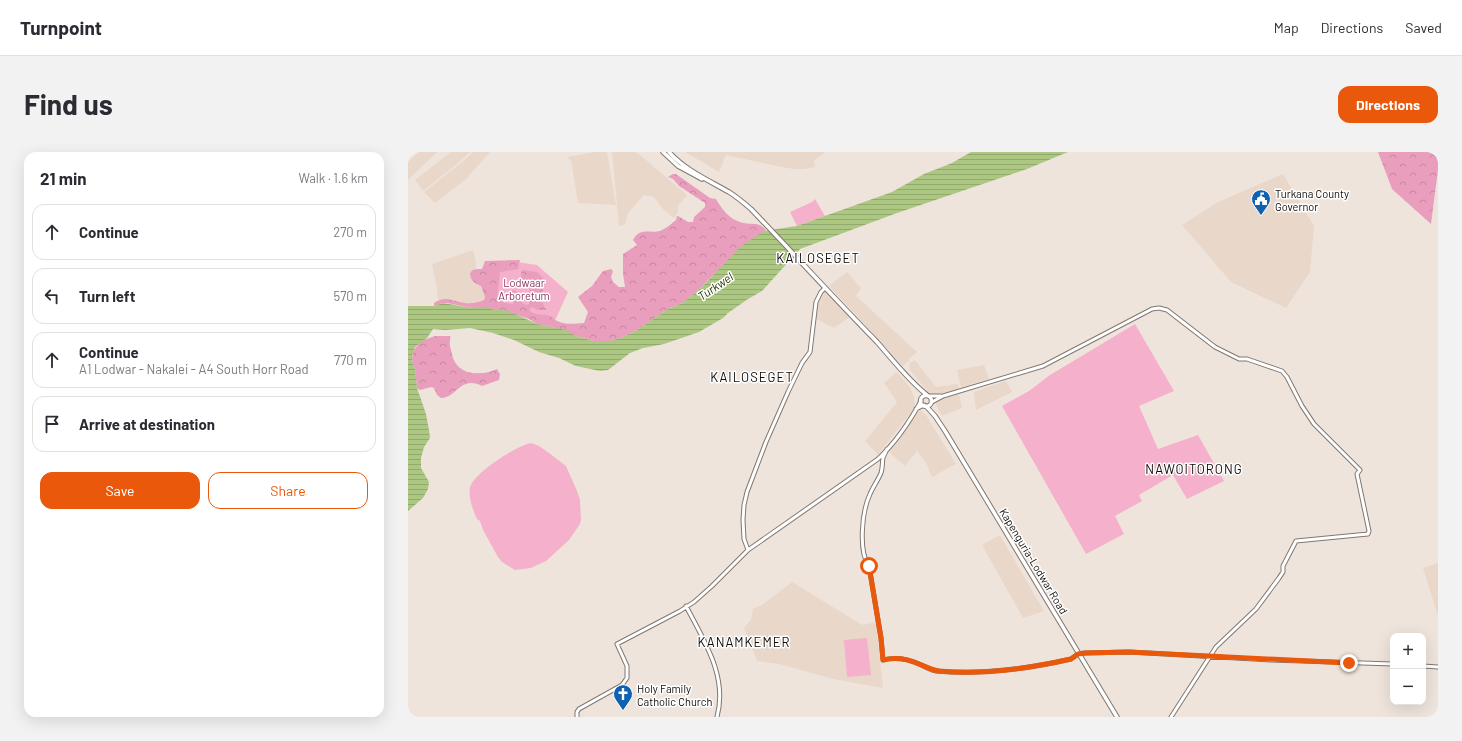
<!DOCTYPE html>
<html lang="en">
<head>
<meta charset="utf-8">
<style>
	:root { --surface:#fff; --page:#f2f2f3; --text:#2b2b33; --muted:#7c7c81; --line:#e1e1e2; --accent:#ea580c }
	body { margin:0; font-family:Barlow,sans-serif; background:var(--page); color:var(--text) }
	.controls { position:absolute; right:12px; bottom:12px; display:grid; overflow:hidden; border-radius:8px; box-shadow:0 4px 16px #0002 }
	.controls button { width:36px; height:36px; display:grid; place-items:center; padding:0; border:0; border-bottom:1px solid var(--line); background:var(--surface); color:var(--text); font:20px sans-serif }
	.stop { position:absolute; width:12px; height:12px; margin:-9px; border:3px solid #ea580c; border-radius:50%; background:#fff }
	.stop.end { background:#ea580c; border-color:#fff; box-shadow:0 1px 4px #0008 }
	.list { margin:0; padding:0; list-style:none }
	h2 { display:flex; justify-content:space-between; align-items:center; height:52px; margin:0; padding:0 16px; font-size:17px }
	h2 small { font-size:13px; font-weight:400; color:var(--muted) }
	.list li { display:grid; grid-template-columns:26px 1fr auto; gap:12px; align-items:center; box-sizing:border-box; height:56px; margin:0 8px 8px; padding:0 8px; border:1px solid var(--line); border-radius:12px }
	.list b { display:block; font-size:15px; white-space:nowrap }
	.list p { margin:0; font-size:13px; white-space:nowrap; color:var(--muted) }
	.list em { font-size:13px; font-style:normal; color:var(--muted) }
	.actions { display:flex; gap:8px; padding:12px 16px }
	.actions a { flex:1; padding:9px 0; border:1px solid var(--accent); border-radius:12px; text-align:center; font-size:14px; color:var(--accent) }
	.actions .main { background:var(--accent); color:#fff }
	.icon { flex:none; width:22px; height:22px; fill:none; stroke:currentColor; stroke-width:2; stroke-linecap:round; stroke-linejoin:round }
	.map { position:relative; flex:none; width:1030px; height:565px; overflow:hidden; border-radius:12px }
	header { display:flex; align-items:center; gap:24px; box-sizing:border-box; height:56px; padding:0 20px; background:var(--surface); border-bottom:1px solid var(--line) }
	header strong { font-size:19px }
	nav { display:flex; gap:22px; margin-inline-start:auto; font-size:14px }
	.intro { display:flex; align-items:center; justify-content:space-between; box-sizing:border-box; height:96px; padding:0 24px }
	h1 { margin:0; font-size:28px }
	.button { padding:10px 18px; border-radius:12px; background:var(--accent); color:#fff; font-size:14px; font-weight:700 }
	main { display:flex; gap:24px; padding:0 24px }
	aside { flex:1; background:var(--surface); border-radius:12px; box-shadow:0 4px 16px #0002 }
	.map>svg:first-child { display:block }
	.built { fill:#e9d7ca }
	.green { fill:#f5b0cc }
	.forest { fill:url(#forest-crowns) }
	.water { fill:url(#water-rules) }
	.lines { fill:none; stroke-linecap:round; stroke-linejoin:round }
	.secondary-casing { stroke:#817770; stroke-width:5 }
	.highway-casing { stroke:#817770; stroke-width:5.5 }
	.secondary { stroke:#fff; stroke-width:3 }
	.highway { stroke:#fff; stroke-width:3.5 }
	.route { stroke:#ea580c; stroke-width:5 }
	.labels { text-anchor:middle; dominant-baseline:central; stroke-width:3; stroke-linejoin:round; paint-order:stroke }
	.poi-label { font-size:11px; fill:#0f0b08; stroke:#fff; text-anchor:start }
	.park-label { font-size:11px; fill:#8b335e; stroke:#fff }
	.street-label { font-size:11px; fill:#0f0b08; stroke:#fff }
	.water-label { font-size:12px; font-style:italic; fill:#273803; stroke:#fff }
	.quarter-label { font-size:13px; letter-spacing:1px; fill:#0f0b08; stroke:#fff }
</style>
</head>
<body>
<header>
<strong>Turnpoint</strong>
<nav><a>Map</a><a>Directions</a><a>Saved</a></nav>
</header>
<div class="intro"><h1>Find us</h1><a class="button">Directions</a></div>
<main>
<aside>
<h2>21 min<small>Walk · 1.6 km</small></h2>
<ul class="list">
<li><svg class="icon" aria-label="ahead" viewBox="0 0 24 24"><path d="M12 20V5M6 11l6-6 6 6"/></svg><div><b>Continue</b></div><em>270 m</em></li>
<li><svg class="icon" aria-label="left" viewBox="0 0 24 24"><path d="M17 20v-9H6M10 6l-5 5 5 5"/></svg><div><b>Turn left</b></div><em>570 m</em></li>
<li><svg class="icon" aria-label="ahead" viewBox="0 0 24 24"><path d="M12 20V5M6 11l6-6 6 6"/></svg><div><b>Continue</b><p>A1 Lodwar - Nakalei - A4 South Horr Road</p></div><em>770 m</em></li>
<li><svg class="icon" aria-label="arrive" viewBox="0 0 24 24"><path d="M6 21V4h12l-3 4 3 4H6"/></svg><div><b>Arrive at destination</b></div></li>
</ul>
<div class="actions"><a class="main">Save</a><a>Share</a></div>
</aside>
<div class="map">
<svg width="1030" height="565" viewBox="0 0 1030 565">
	<defs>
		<pattern id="forest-crowns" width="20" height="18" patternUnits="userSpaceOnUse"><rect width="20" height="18" fill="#ea9ebd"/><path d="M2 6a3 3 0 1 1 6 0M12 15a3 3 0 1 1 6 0" fill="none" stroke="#c887a1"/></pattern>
		<pattern id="water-rules" width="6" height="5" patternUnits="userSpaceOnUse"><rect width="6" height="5" fill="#abc781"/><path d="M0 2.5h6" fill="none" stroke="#92aa6e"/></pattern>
	</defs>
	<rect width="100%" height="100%" fill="#efe4dc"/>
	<path class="built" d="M11,0H29L0,28V10Z
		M43,0H62L49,12L15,39L7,28Z
		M65,0H82L58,27L27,51L16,40L54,10Z
		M188,0H199L208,53L170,51L163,8L159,6V5Z
		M204,0H227L231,2L279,43L270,54V60L266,66L255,57L246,45L236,43L220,61L217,73L211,74Z
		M277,0H417L406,9L407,15L396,17H385L364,13L318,3L311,20Z
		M875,22L906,74L902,120L878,156L823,130L774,73L810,50Z
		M65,98L68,110V116L65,118L62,124L66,131L73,134L77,145V148L59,152L30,148L29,136L24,112Z
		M439,120L453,136L448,144L509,200L501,207L502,208L495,214L421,134Z
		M417,138L442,165L426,176L408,167L410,146Z
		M507,208L528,235L550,232L551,237L524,243L522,242L501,217L502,211Z
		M576,213L581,227L553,235L549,218Z
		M489,220L503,237L506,245L507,255L470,303L457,289L489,250L476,231Z
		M598,229L604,240L568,258L566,240Z
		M551,242L554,256L534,264L528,253V249Z
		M512,258L518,263L548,312L524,325L518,311L509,299L497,314L481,300Z
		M592,383L636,459L615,466L574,393Z
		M1030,411V464L1015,416Z
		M384,430L451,471L455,473L468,470L475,536L425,527L371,512L349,509L336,476L343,468L345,457L354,453Z"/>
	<path class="green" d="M407,47L417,64L389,74L382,60L404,50Z
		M84,110H109L129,113L160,140L145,173L82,151Z
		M727,172L766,239L731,254L750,297L790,283L816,329L779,347L765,323L731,343L734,349L707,364L716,382L678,402L594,254L621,239L642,223Z
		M123,291L131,294L141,301L158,314L169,339L172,348L173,368L172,372L161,388L138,409L123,416L107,418L94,410L90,405L75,378L72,369L69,367C65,358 60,346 62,336C65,321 108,294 123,291Z
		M459,486L463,523L439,525L436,488Z"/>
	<path class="forest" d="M970,0H1030V18L1023,72L984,37Z
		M265,22H268L302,46L308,47C314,57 320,66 332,70C343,74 349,68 358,78L348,85L300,128L293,136L274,151L260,157L229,178L213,186L201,189H186L168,184L148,176L129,172L121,167L95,158H85L75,156H64L39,151H35L26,154V151C36,143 45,149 57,151C62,152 71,150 76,148L77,145L73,134C66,131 63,129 62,122C64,116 69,117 74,117L77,109L112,108L110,117L92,120L89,147L97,151L105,152L106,146L102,142L104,138C111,138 113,146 115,152L119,153L121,152V140L124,128H115L114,130L113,129V121L115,118L129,120L137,128L133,147L138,158H129L124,155L121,158C128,165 135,161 142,164C143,164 147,168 147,168C156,173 166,172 176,171L180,160L170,145L184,134L195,119L203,117L205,119L203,125L205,130L211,135H217L215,122V102L229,93L225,88C232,74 243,83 254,78C259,76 264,71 268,68L269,64H270L280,70H285L286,65L297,55V51L271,34L265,27L260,25Z
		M27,184H42C43,188 41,190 42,194C43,198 44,202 45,206C51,224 75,224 89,217L92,222L91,228L74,234C52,223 49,246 33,246L29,243L26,236L23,235L12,238L9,236L7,217L4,208L5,199L13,189Z"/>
	<path class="water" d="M563,0H660L619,17L489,61L392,97L354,139L340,147L320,161L315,166L291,180L256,192L235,196L222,201L200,218L192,219L168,214L151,206L131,200L106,188L85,181L62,176L37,178L25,177L19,186L8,194L5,199L4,208L7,217L9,236L18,262L21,278L22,286L16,295L13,306V316L21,330L20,337L15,346L0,359V154H26L35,151L64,156H77L82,155L85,158H95L103,160L129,172L158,178L168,184L186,189H201L213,186L229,178L260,157L274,151L293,136L332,95L356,79L389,74L484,40L516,22L544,11Z"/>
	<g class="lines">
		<g class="secondary-casing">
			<path id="secondary" d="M522,244H533
				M524,250L535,244L635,214L744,157L751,156L759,158L807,195L831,207H839L874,219L879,225L894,254L906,272L952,318L949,322L961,379L960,382L888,389L875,414V420L871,426L848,457L808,495L763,565
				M508,257L516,253
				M479,297C478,300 476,303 475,306C474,310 475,315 473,321C470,328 465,335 462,342C454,359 450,399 461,414L473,486L475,508C487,505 500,507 511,512C517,514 522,518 528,519C573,523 619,517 663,507L670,502L677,501L721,500L863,508L985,512
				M340,398L336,387L335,368L336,353L339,340L358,290L380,240L394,211L402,200L408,150L413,140L417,136
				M278,454C296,489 320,524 309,565
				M1015,514L1030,515
				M169,565V560L171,557L214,533L219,526V514L209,492L272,459L286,450L304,434L340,398L470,307C487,291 502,269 513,249"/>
		</g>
		<g class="highway-casing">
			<path id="highway" d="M255,0L270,14L294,27
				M261,0C277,18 300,28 321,40C329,45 336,51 343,57C385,101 426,146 469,190C485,208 500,228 519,243
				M512.5 249a5.5 5.5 0 1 1 11 0a5.5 5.5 0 1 1-11 0Z
				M518,254L527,264L537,279L709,565"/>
		</g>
		<use href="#secondary" class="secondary"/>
		<use href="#highway" class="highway"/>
	</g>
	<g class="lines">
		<path class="route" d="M461,414L473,486L475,508C487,505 500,507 511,512C518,515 523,518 531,519C577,523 618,517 663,507L670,502L677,501L721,500L941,511"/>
	</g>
	<defs>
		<g id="civic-pin" transform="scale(1)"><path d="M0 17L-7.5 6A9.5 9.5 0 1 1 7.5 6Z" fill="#0f62b0" stroke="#fff"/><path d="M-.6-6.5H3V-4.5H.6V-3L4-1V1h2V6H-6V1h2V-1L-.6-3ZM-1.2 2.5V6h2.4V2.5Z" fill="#fff"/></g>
		<g id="church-pin" transform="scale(1)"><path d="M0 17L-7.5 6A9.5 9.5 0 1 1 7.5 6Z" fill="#0f62b0" stroke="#fff"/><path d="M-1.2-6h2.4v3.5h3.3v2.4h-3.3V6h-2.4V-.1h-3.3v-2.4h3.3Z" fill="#fff"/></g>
	</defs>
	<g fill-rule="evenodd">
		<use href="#civic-pin" x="853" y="47"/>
		<use href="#church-pin" x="215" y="542"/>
	</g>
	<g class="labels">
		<g class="poi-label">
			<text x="867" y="41">Turkana County<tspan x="867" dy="13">Governor</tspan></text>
			<text x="229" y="536">Holy Family<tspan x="229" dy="13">Catholic Church</tspan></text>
		</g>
		<g class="park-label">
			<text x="116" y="130">Lodwaar<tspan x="116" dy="13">Arboretum</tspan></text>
		</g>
		<g class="street-label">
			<text transform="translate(626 409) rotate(59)">Kapenguria-Lodwar Road</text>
		</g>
		<g class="water-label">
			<text transform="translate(307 134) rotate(-34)">Turkwel</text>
		</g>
		<g class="quarter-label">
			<text x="410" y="106">KAILOSEGET</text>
			<text x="344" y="225">KAILOSEGET</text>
			<text x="786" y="317">NAWOITORONG</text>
			<text x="336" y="490">KANAMKEMER</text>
		</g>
	</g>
</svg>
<div class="controls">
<button>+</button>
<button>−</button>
</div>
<div class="stop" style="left:461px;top:414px"></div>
<div class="stop end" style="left:941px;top:511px"></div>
</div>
</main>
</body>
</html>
